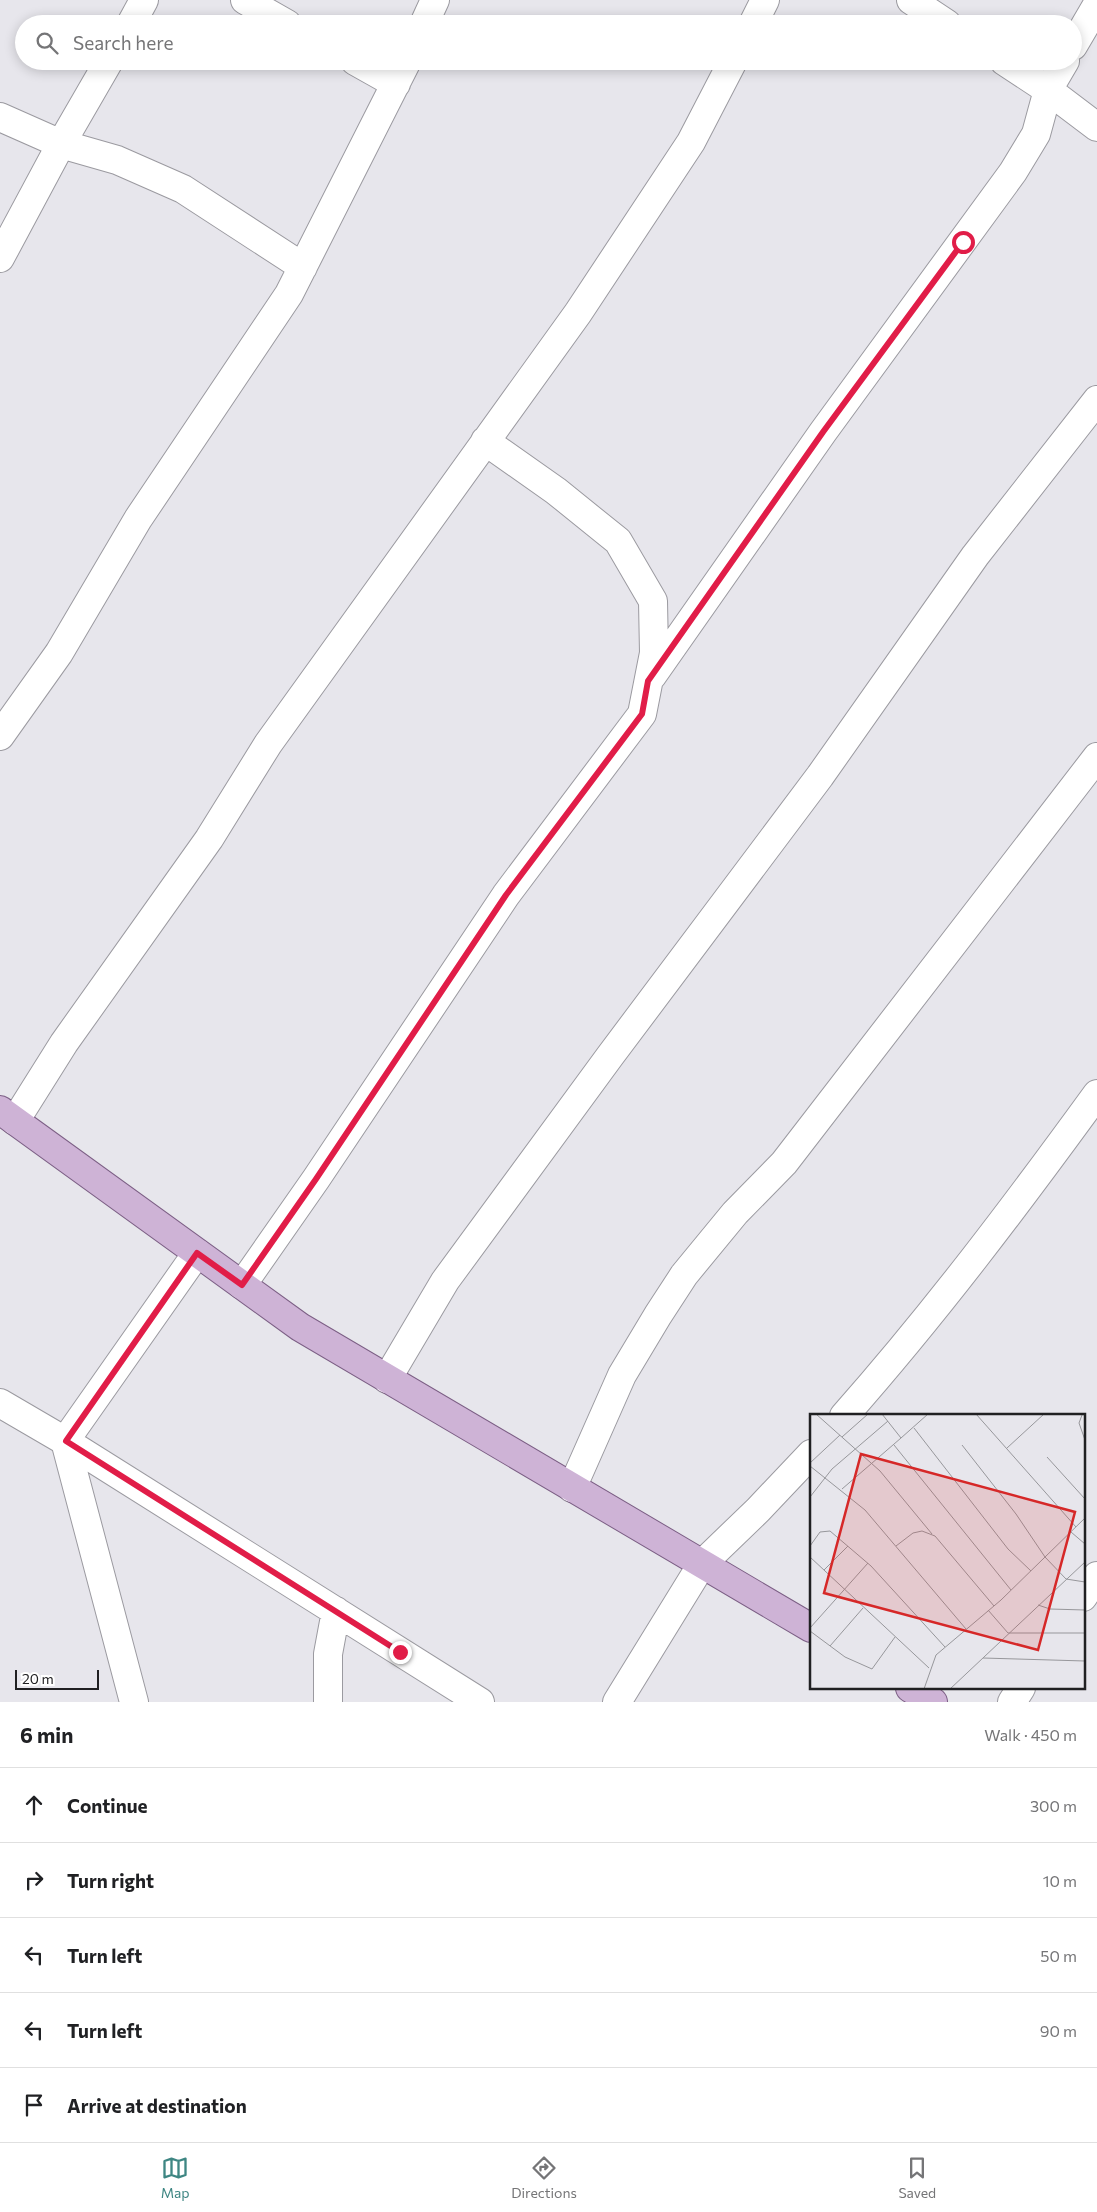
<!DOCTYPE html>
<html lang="en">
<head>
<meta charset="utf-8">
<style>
	:root { --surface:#fff; --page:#f6f6f6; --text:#202124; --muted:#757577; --line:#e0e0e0; --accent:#3e8683 }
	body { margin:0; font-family:Commissioner,sans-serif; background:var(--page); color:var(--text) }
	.scale { position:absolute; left:15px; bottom:12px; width:84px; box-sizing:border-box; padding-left:5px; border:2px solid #202022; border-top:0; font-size:14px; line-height:18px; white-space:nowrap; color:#202022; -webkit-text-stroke:4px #fff; paint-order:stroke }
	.stop { position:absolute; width:15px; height:15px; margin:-11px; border:4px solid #e11d48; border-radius:50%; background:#fff }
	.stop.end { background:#e11d48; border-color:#fff; box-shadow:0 1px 5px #0008 }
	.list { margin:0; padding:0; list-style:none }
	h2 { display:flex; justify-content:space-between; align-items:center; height:65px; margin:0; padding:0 20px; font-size:21px }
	h2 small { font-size:16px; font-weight:400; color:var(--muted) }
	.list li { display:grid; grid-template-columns:32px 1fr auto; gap:15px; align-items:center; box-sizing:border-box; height:75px; padding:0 20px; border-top:1px solid var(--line) }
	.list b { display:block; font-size:19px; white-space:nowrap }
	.list em { font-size:16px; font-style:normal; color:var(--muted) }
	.icon { flex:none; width:28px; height:28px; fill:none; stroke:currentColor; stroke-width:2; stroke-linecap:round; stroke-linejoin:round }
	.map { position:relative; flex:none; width:1097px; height:1702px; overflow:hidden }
	.search { position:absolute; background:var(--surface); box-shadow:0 2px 12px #0003; left:15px; right:15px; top:15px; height:55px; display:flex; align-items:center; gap:12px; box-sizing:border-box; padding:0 18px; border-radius:28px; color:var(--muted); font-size:19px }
	.sheet { height:440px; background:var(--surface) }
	nav { display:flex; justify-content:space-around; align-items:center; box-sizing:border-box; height:70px; border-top:1px solid var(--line); background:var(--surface); font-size:14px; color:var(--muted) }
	nav a { display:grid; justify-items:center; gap:2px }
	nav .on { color:var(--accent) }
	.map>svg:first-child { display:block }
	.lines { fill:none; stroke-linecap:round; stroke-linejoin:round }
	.minor-casing { stroke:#9b9aa0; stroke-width:30 }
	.major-casing { stroke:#7c5f85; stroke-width:30 }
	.minor { stroke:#fff; stroke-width:28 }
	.major { stroke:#ceb3d6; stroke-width:28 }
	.route { stroke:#e11d48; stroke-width:6 }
	.inset-road { fill:none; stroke:#97979b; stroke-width:1 }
	.view { fill:#d62828; fill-opacity:0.15; stroke:#d62828; stroke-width:2.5 }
	.inset-edge { fill:none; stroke:#202022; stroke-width:2.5 }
</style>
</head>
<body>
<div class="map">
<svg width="1097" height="1702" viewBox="0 0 1097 1702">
	<rect width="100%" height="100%" fill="#e7e6ec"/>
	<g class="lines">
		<g class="minor-casing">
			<path id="minor" d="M245,0L287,24
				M911,0L947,24
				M131,24L144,0
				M424,24L435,0
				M753,24L765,0
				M1073,46L1097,5
				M355,61L396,84
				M1004,61L1048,90L1097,127
				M0,117L61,144L117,160L183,189L303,267
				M0,258L61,144L109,61
				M652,676L823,432L1013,172L1036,134L1048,90L1065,61
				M0,736L59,653L138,519L289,294L407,61
				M15,1121L64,1043L209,839L268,744L578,313L691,142L733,61
				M242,1285L316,1179L506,895L642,714L654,653L653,601L618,541L556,491L485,441
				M387,1379L445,1281L610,1056L820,776L975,556L1097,400
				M0,1403L65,1441L480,1702
				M844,1416C935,1313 1017,1204 1097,1094
				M572,1488L622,1375L658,1315L684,1275L735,1213L784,1163L1097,757
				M1083,1597L1097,1576
				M134,1702L65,1441L197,1253
				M328,1702V1654L336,1611
				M617,1702L702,1564L758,1510L811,1454
				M1012,1702L1021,1688"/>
		</g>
		<g class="major-casing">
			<path id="major" d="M0,1110L300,1327L811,1628
				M910,1688L933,1702"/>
		</g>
		<use href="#minor" class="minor"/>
		<use href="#major" class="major"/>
	</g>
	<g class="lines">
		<path class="route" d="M400,1652L66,1441L197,1253L242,1285L316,1179L506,895L642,714L648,681L823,432L963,242"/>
	</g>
	<g transform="translate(810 1414)">
		<rect width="275" height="275" fill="#e7e6ec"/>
		<path class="inset-road" d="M6,0L70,57L122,120M72,0L91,24L118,0M166,0L266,113M272,1L269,9L275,26M104,14L198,135L221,157M32,23L58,0M84,31L201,176M152,31L206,100L235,143L256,165L275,168M197,34L234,0M237,43L275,85M0,49L30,21M0,52L55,96L156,215M32,75L91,24M0,83L22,55L78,7M261,118L275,130M0,132L10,118L20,117L61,152L135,233M86,132L103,119L112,117L125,122L184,192M0,143L119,254M14,156L38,132M228,191L240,195L275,196M178,196L198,219H275M0,214L58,149M0,217L35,243L62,255L85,223M20,232L53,194M173,244L275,247M114,275L126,241L191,186L275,104M140,275L275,148"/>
		<path class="view" d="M51,40L265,98L228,236L14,179Z"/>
		<rect width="275" height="275" class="inset-edge"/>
	</g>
</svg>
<div class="scale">20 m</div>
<div class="stop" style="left:963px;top:242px"></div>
<div class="stop end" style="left:400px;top:1652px"></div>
<div class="search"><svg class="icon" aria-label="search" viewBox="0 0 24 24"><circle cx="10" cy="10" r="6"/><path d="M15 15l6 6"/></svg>Search here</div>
</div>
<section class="sheet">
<h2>6 min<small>Walk · 450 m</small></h2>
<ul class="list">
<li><svg class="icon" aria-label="ahead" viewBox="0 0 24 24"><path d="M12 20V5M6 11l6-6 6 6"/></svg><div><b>Continue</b></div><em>300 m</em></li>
<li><svg class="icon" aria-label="right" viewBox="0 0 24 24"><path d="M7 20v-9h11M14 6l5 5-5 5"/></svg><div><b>Turn right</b></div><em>10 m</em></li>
<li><svg class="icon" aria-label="left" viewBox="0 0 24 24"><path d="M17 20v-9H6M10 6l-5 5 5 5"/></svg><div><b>Turn left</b></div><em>50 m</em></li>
<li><svg class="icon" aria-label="left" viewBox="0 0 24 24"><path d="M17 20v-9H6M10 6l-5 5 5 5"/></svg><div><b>Turn left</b></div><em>90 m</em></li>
<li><svg class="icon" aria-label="arrive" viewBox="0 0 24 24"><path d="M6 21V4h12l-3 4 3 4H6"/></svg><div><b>Arrive at destination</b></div></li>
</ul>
</section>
<nav>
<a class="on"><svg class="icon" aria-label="map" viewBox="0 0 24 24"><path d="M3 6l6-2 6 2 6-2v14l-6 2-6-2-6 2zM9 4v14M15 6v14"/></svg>Map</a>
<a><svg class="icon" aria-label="directions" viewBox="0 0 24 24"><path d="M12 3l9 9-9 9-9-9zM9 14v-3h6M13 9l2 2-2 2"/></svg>Directions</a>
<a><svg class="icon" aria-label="saved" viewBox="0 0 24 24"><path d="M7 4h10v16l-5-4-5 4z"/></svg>Saved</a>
</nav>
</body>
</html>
